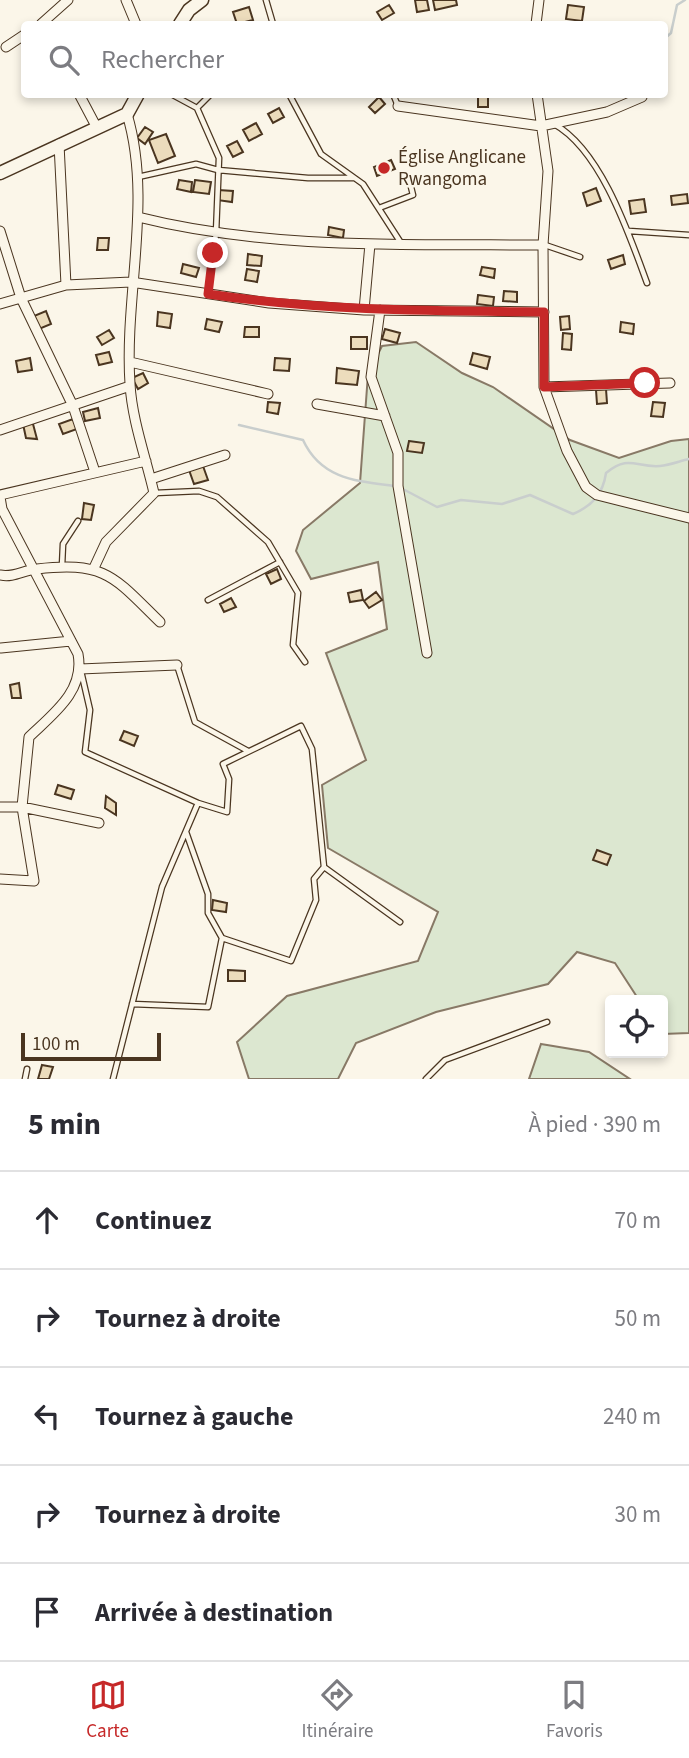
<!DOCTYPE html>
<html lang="fr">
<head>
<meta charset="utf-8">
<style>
	:root { --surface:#fff; --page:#f7f7f7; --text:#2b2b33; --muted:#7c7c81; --line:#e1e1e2; --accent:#c62828 }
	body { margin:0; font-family:"Source Sans 3",sans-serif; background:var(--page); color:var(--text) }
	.controls { position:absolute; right:21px; bottom:21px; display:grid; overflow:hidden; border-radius:7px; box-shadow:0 4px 10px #0003 }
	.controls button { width:63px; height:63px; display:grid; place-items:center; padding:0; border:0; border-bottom:2px solid var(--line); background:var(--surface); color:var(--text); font:35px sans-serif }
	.scale { position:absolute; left:21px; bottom:18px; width:140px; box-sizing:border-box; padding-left:7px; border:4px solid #4a3520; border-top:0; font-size:19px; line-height:24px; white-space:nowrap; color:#4a3520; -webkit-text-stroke:5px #fbf6e9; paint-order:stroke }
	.stop { position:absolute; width:21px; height:21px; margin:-16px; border:5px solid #c62828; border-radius:50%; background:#fff }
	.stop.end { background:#c62828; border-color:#fff; box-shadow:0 2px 7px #0008 }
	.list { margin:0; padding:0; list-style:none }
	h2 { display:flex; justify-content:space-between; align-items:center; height:91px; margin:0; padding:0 28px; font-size:30px }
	h2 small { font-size:23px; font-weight:400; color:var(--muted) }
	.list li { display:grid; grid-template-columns:46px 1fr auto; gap:21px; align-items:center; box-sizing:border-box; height:98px; padding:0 28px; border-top:2px solid var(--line) }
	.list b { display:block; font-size:26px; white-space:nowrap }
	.list em { font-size:23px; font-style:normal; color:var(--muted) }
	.icon { flex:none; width:38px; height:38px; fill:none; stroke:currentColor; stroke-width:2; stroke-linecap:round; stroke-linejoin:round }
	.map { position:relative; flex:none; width:689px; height:1079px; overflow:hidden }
	.search { position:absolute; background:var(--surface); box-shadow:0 4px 10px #0003; left:21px; right:21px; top:21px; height:77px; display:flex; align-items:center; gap:18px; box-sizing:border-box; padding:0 24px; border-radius:7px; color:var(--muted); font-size:26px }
	.sheet { height:581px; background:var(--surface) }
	nav { display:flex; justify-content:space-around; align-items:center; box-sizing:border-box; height:98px; border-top:2px solid var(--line); background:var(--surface); font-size:19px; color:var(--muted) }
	nav a { display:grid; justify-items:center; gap:4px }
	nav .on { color:var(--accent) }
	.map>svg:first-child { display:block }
	.green { fill:#dce7d0; stroke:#887966; stroke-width:2 }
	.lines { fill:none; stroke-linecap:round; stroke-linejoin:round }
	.stream { stroke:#c9cecd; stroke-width:2.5 }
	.building { fill:#ecdcbc; stroke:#4a3520; stroke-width:2 }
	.lane-casing { stroke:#4a3520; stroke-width:7 }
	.street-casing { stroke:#4a3520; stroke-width:11 }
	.secondary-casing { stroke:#4a3520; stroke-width:15 }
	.lane { stroke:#fbf6e9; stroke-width:4.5 }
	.street { stroke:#fbf6e9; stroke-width:9 }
	.secondary { stroke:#fbf6e9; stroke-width:12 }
	.route { stroke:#c62828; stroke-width:9 }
	.poi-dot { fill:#c62828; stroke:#fbf6e9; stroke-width:2.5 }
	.labels { text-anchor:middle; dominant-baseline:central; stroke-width:5; stroke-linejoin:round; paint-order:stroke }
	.poi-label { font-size:19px; fill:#4a3520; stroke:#fbf6e9; text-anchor:start }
</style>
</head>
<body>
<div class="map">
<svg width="689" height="1079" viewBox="0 0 689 1079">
	<rect width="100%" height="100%" fill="#fbf6e9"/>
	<path class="green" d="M416,342L462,373L493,387L570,440L619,458L671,441L689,439V1033L663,1034V1000H639L615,963L577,952L548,984L436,1012L356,1043L338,1079H249L237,1042L287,996L418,961L438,912L328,848L322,785L366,760L326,653L387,629L378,562L311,579L296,551L303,530L360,483L368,374L382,346Z
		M541,1044L589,1052L630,1079H529Z"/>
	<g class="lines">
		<path class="stream" d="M664,39L671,33L677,5L685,0
			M239,425L303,440C321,479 356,481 394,486
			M401,488L437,507L461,500L502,504L530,495L573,514C592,506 603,494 606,473C629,454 636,468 660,466C670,465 680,461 689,459"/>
	</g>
	<path class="building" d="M415,0H427L429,10L417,12Z
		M433,0H456L457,5L435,10Z
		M389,5L394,13L382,20L377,12Z
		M568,5L584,7L582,21L566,19Z
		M249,7L253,20L237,24L233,12Z
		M478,94H488V107H478Z
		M379,97L385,104L375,113L369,107Z
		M279,108L284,117L273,123L268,114Z
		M256,123L262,134L249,141L243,130Z
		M145,127L153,132L145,144L137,138Z
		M166,134L175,156L158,163L149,140Z
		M237,141L243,152L233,157L227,146Z
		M391,160L395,169L377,176L374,167Z
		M179,180L192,182L191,192L177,189Z
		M195,180L211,182L209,194L193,192Z
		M596,188L601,201L587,206L583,193Z
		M218,190L233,191L232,202L217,200Z
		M687,194L688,203L672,205L671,196Z
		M644,199L646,212L631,214L629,201Z
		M329,227L344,230L343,238L328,235Z
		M98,238H109L108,250H97Z
		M248,254L262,256L261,266L247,265Z
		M623,255L625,264L611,269L608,260Z
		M183,264L199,268L196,277L181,273Z
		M482,267L495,269L494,278L480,275Z
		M247,269L259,271L257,282L245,280Z
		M504,291L517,292V302L503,301Z
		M478,295L494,297L493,306L477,304Z
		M46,311L51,324L39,329L34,316Z
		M158,312L172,314L170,328L157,326Z
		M569,316L570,329L561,330L560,317Z
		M207,319L222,322L219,332L205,329Z
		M621,322L634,324L633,334L620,332Z
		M245,327H259V337H244Z
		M385,329L400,333L397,343L382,339Z
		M109,330L114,338L102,345L97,337Z
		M563,333L572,334L571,350L562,349Z
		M351,337H367V349H351Z
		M109,352L112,362L99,365L96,355Z
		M473,353L490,357L487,369L470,364Z
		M30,358L32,370L18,372L16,361Z
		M275,358L290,359L289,371L274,370Z
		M337,368L359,371L357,385L336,383Z
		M143,373L148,383L138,389L132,378Z
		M606,389L607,403L597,404L596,390Z
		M268,402L280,403L278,414L267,412Z
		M653,402L665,403L663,417L651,416Z
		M98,408L100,418L85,421L83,412Z
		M73,419L77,429L63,434L59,424Z
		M23,424H33L37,439L26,438Z
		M409,441L424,443L422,453L407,451Z
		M203,466L208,480L194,484L189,470Z
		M84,503L94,505L91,520L82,519Z
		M277,569L281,579L271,584L266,574Z
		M361,590L363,600L350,602L348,593Z
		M376,592L382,600L369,608L364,601Z
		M231,598L236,607L224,612L220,604Z
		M19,683L21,698H12L10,685Z
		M124,731L138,736L134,746L120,740Z
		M58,785L74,790L71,799L55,794Z
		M106,796L116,803V815L105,808Z
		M597,850L611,855L607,865L593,860Z
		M213,900L227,903L226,912L212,910Z
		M228,970L245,971V981H228Z
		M42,1065L53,1067L49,1079H38Z"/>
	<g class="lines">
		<g class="lane-casing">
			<path id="lane" d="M266,0L273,24
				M171,94L197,108L219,158L216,233L208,293
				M289,94L321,154L363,184L401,243
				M393,94L398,106
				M197,108L211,94
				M554,124C601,150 629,234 647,283
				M138,177L196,164L218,170L308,178H354
				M379,208L413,195L410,183
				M629,231L689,235
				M545,245L580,257
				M155,493L199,491L217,497L268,542L298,593L293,645L305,662
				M62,566L63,544L78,521
				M208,600L280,562
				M177,665L195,722L248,751
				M81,671L90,710L85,752L198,803L227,812L229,779L223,764L301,726L312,749L324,867L400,922
				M186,832L208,894V913L222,938L291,961L316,900L314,879L324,867
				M132,1004L208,1007L222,938
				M25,1079L27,1069
				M113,1079L162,887L198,803
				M426,1079L445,1060L547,1022"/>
		</g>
		<g class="street-casing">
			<path id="street" d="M126,0L136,24
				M41,24L68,0
				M536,24L539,0
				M6,47L24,35
				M79,94L97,128
				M537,94L548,171L543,245L544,387L567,451L586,487L597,495L689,518
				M398,106L541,126L607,112L642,97
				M59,144L66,285
				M138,217C269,250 409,244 543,245
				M0,231L21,298L73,406L95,472
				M0,304L66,285L131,282L269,303L364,310L544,312
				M364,310L370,244
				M380,310L371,377L398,453V486L427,653
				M130,362L268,394
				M544,387L670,383
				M317,404L385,416
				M0,430L130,386
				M151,479L225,455
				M0,495L146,461
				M0,497L2,509L78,654C85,691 53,714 29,737L22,807L34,881L0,879
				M93,570L106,542L154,493C146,458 132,420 130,384C124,295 153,200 127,114
				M0,575C14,578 23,570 37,569C106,561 114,577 160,622
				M1,648L71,641
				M80,669L177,665
				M0,807H22L99,823"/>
		</g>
		<g class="secondary-casing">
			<path id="secondary" d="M180,24L189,10L202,0
				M0,173L127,114L138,94"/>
		</g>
		<use href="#lane" class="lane"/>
		<use href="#street" class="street"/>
		<use href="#secondary" class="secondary"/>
	</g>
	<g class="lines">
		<path class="route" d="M213,253L208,294C320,311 431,311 544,312V387L645,383"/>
	</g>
	<circle class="poi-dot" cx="384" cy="168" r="7"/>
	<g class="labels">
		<g class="poi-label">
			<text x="398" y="157">Église Anglicane<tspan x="398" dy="22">Rwangoma</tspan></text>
		</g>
	</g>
</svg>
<div class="controls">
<button><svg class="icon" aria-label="locate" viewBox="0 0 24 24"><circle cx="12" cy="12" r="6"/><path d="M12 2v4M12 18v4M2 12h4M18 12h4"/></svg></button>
</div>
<div class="scale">100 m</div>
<div class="stop" style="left:645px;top:383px"></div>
<div class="stop end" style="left:213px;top:253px"></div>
<div class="search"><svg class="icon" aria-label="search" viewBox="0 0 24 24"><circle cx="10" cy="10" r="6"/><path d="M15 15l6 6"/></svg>Rechercher</div>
</div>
<section class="sheet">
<h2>5 min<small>À pied · 390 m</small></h2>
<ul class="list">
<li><svg class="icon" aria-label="ahead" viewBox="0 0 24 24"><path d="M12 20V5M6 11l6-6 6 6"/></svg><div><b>Continuez</b></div><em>70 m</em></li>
<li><svg class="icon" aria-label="right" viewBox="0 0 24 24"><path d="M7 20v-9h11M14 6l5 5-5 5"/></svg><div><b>Tournez à droite</b></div><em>50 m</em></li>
<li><svg class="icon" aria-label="left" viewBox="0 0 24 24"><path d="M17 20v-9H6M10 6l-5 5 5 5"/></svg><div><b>Tournez à gauche</b></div><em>240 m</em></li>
<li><svg class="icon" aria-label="right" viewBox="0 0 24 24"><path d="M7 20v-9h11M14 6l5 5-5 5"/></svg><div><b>Tournez à droite</b></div><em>30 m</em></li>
<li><svg class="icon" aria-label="arrive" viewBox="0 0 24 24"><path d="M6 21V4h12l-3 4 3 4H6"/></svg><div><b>Arrivée à destination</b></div></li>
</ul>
</section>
<nav>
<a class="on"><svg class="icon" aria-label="map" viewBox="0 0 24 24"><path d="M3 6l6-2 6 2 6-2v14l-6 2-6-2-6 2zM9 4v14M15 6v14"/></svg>Carte</a>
<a><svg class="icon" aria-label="directions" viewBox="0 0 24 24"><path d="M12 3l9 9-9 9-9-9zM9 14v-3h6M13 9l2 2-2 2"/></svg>Itinéraire</a>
<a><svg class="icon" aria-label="saved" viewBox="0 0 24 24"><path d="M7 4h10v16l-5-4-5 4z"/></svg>Favoris</a>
</nav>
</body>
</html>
